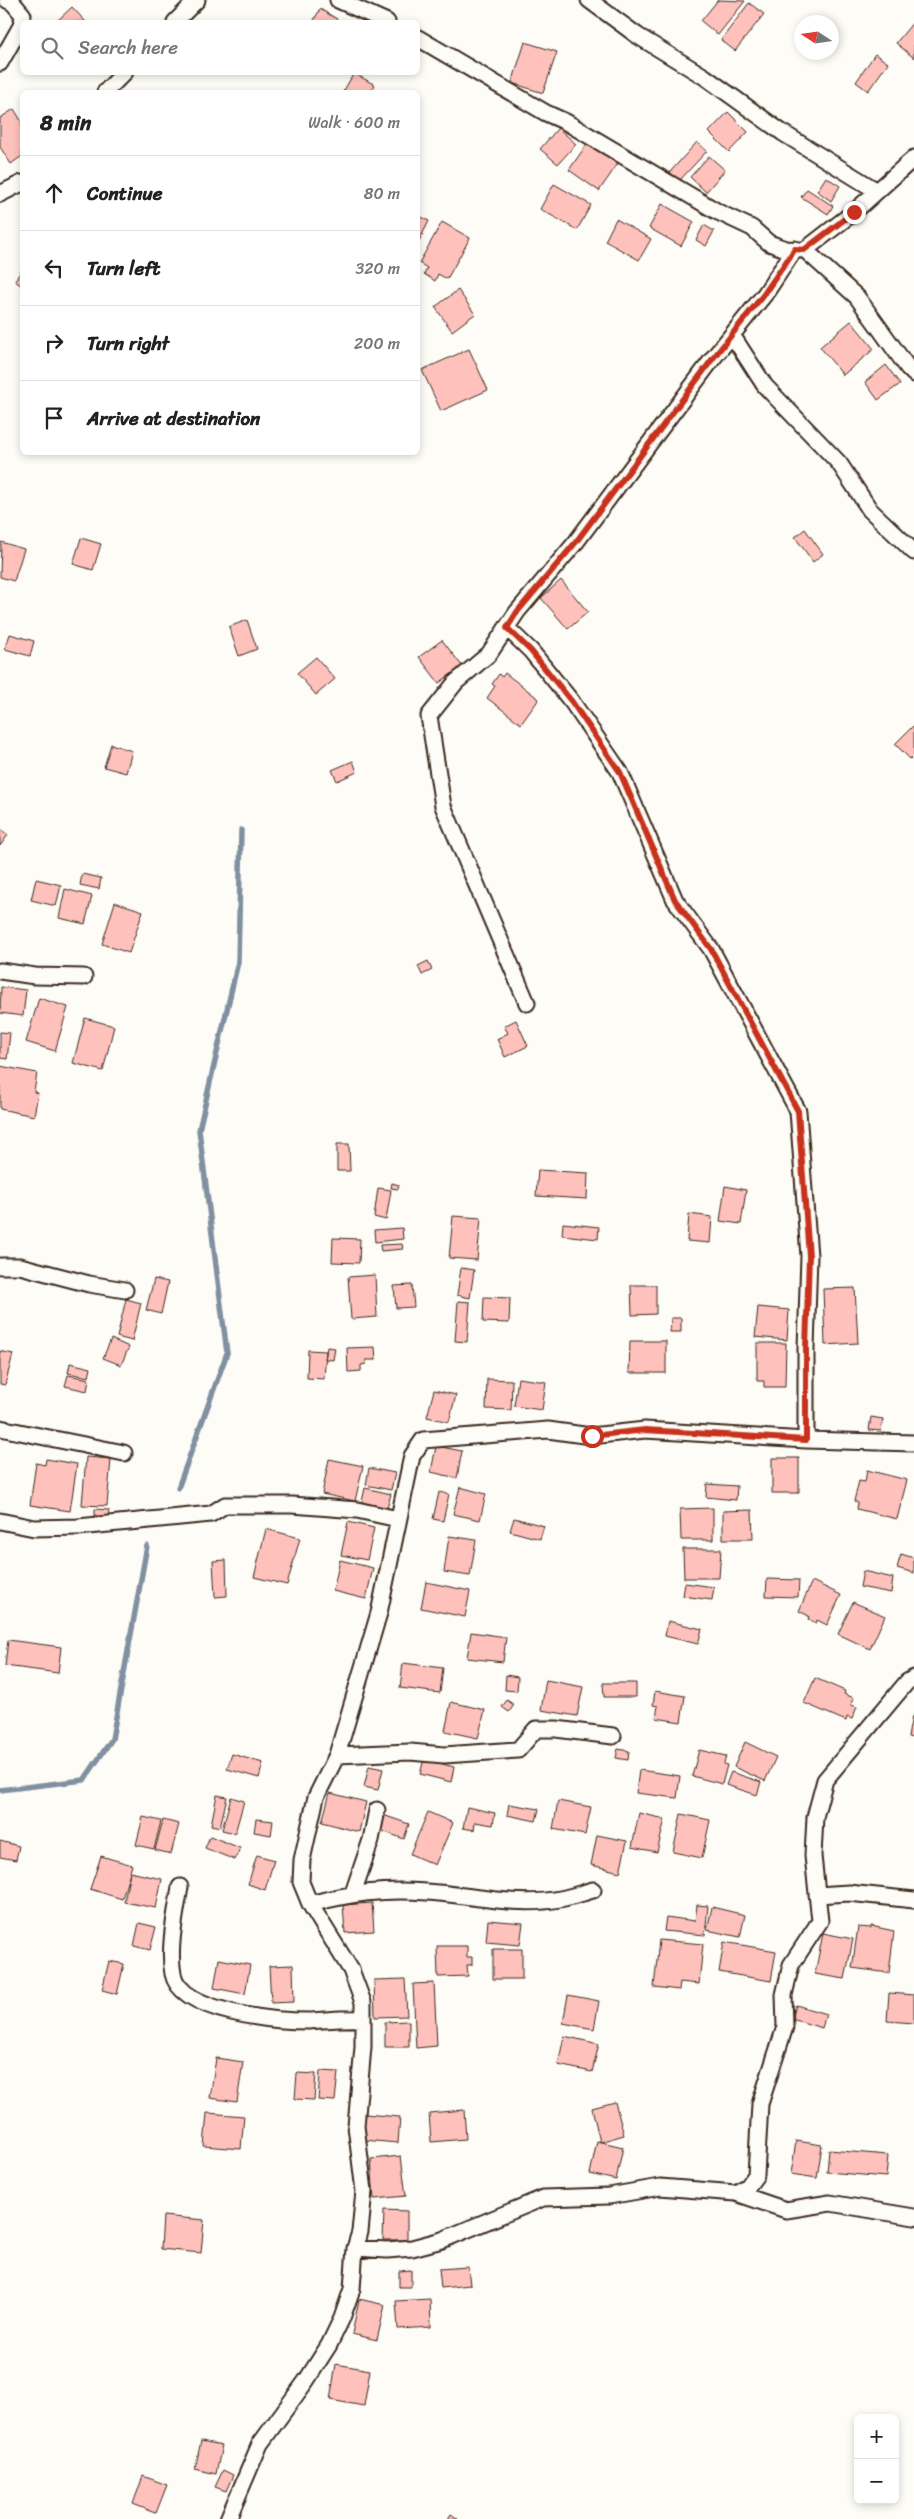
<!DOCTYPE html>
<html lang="en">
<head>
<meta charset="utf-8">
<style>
	:root { --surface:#fff; --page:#f2f2f2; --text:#222; --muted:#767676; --line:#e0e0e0 }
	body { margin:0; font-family:Sriracha,sans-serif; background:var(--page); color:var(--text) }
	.controls { position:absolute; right:15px; bottom:15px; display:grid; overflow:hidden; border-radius:8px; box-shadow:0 2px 8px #0003 }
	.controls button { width:45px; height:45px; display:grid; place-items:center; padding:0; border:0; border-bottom:1px solid var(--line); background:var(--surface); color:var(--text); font:25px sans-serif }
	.compass { position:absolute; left:794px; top:15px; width:45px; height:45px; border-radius:50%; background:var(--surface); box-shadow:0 2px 8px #0003; rotate:282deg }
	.stop { position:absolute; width:15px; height:15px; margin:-11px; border:4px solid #c8321e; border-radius:50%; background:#fff }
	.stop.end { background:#c8321e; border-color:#fff; box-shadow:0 1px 5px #0008 }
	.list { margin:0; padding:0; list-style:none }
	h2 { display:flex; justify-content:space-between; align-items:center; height:65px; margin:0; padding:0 20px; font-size:21px }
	h2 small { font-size:16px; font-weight:400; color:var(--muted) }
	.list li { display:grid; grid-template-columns:32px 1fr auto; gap:15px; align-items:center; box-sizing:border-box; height:75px; padding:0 20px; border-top:1px solid var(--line) }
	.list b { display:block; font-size:19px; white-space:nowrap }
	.list em { font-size:16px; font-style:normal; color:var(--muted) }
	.icon { flex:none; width:28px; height:28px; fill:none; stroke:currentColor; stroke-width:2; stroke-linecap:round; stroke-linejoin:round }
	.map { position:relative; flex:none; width:914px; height:2519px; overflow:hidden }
	.search { position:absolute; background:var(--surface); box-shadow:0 2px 8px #0003; left:20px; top:20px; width:400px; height:55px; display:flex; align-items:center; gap:12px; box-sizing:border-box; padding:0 18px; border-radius:8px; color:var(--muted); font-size:19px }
	.panel { position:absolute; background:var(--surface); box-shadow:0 2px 8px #0003; left:20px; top:90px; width:400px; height:365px; border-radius:8px }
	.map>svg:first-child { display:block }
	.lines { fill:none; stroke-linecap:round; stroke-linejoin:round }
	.stream { stroke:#8190a1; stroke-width:5.5 }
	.building { fill:#fec1bc; stroke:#3b2a1e }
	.minor-casing { stroke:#3b2a1e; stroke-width:19 }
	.minor { stroke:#fdfcf7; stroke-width:15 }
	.route { stroke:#c8321e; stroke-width:6 }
</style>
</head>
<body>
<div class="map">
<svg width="914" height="2519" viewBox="0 0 914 2519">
	<rect width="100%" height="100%" fill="#fdfcf7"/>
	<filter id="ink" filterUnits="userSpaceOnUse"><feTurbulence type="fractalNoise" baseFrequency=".02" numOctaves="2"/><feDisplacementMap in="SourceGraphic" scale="10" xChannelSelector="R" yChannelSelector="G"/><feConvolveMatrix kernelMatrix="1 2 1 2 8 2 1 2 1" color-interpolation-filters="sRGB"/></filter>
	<g filter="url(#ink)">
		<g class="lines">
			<path class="stream" d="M178,1488L227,1353L199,1130L238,962L241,830
				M0,1790L84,1780L112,1739L147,1546"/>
		</g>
		<path class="building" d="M718,0L745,1L718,35L701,21Z
			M749,3L764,14L735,51L721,40Z
			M72,7L86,22H56Z
			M320,9L337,19L335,22H313Z
			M914,21V58L896,43Z
			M525,42L557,52L543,93L512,83Z
			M875,54L888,63L868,91L856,82Z
			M354,73L375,85L371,92H343Z
			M14,109L22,122V156L11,164L0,147V118Z
			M728,112L748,132L729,152L709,132Z
			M558,128L576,144L558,164L540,149Z
			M589,141L619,162L599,191L569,170Z
			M697,142L707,151L679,181L670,172Z
			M709,156L725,170L706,192L690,177Z
			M826,177L840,186L831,201L817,191Z
			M554,184L591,205L577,230L540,209Z
			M807,189L833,206L828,214L801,197Z
			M662,204L694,222L681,246L649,228Z
			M418,215L429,221L418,243Z
			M616,219L651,239L639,260L605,241Z
			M442,222L470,238L447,279L438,274L435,281L424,274L427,268L419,263Z
			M704,225L714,231L706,246L696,240Z
			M22,269V286L15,281Z
			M458,290L475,314L452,331L435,307Z
			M851,321L874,349L843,375L820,347Z
			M469,349L488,390L441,411L422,370Z
			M886,365L900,384L878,400L865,382Z
			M805,529L823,554L813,562L795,537Z
			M81,538L101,544L93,570L73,564Z
			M1,542L24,549L14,581L0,577Z
			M561,580L588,612L568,629L541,598Z
			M247,620L257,649L239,656L229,627Z
			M10,634L34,641L30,656L5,649Z
			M442,640L462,666L439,683L419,657Z
			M316,657L335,679L316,695L297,673Z
			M505,673L539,699L521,724L487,698L495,686L492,684L499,674L502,677Z
			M914,725V755L910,759L895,744Z
			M111,744L132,751L126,773L104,767Z
			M353,761L357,772L337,781L332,770Z
			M0,829L8,835L0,846Z
			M82,874L101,878L99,889L80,885Z
			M36,879L61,885L56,906L31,900Z
			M65,889L92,896L85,924L59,918Z
			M115,902L143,911L129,953L102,944Z
			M428,961L432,970L422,975L418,966Z
			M1,987L26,990L23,1016L0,1013Z
			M39,998L68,1007L55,1051L26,1042Z
			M85,1018L114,1026L103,1071L73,1063Z
			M516,1020L528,1046L505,1057L497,1039L508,1033L504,1026Z
			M0,1032L10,1033L7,1059L0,1058Z
			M0,1066L37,1073L34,1092L38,1093L34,1116L0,1109Z
			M337,1144H349L350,1171H337Z
			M538,1170L588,1173L587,1199L536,1196Z
			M392,1183L399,1185L398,1189L391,1188Z
			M725,1186L746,1190L741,1224L720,1221Z
			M378,1188L391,1190L386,1220L374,1217Z
			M689,1214L712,1217L710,1243L687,1241Z
			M453,1216L481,1218L477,1260L449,1258Z
			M563,1223L599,1227L598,1239L562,1235Z
			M402,1228L403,1239L375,1242L374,1230Z
			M333,1238L360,1239L359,1263L332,1262Z
			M402,1244L403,1249L381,1251L380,1245Z
			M461,1268L474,1270L470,1298L457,1295Z
			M375,1275L377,1317L351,1319L348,1277Z
			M154,1279L168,1282L161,1314L146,1310Z
			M412,1285L414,1307L396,1308L394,1286Z
			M631,1285H656V1314L632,1315Z
			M855,1288L858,1343L825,1345L823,1289Z
			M484,1297L510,1298L509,1323L483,1322Z
			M126,1299L141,1303L132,1341L117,1337Z
			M458,1301L470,1302L467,1342L455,1341Z
			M758,1307L789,1310L787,1340L755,1337Z
			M671,1318H681V1332H670Z
			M111,1339L129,1347L121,1365L103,1358Z
			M630,1341H666V1373H629Z
			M757,1343H786L785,1387H764V1381H757Z
			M327,1347L335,1348L333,1360L325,1359Z
			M375,1347L376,1360H366V1364L361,1365V1371L348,1372L347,1348Z
			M308,1350L326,1351L324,1379L307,1378Z
			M0,1351L13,1354L5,1385L0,1384Z
			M70,1363L91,1368L89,1377L68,1373Z
			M68,1375L89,1379L87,1391L65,1386Z
			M518,1378L546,1382L542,1410L514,1406Z
			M487,1379L512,1380L511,1410L486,1409Z
			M434,1390L456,1395L449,1422L427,1417Z
			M871,1417L883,1419L881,1431L869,1430Z
			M436,1446L462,1451L457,1478L431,1472Z
			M86,1457L111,1459L107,1506L82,1505Z
			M772,1458H799V1493H772Z
			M46,1459L77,1464L70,1511L30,1505L36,1463L45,1465Z
			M329,1459L363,1466L355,1501L322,1494Z
			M369,1468L395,1473L391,1490L366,1485Z
			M867,1470L907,1480L897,1519L857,1509L858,1503L854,1501L859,1481L865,1482Z
			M707,1484L737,1486L736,1500L706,1497Z
			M460,1487L486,1494L480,1520L453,1514Z
			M365,1488L391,1494L386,1512L361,1506Z
			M439,1492L449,1494L443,1521L433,1519Z
			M713,1508V1540H681L680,1509Z
			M95,1509L109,1510L108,1517L95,1516Z
			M752,1510L753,1539H723V1511Z
			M514,1518L544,1526L540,1539L510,1531Z
			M348,1522L374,1528L367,1560L341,1555Z
			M266,1529L300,1538L287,1585L254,1577Z
			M449,1536L476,1540L470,1576L444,1572Z
			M683,1549H721L719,1578H684Z
			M901,1554L914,1558V1573L897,1568Z
			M226,1560L227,1596L215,1597L213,1561Z
			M340,1560L373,1568L366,1599L333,1591Z
			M863,1571L893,1578L891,1593L860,1587Z
			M767,1579L799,1580L798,1597L766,1596Z
			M812,1581L841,1595L827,1625L817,1620L816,1623L808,1619L809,1616L799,1611Z
			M426,1582L470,1591L465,1617L421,1608Z
			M685,1583L714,1587L712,1600L683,1596Z
			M853,1602L885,1616L870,1649L838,1634Z
			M668,1621L702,1629L698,1644L665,1636Z
			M471,1632L506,1637L503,1662L467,1658Z
			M8,1640L61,1647L58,1673L5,1666Z
			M403,1663L443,1668L440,1693L400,1688Z
			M506,1675L518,1677L517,1691L505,1690Z
			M815,1678L845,1691L844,1694L854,1698L851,1705L857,1707L852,1719L847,1717L846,1721L804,1703Z
			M546,1680L583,1687L577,1716L541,1710Z
			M603,1683H636V1697H604Z
			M655,1691L685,1696L681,1722L656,1718L658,1706L653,1705Z
			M507,1700L514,1705L509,1712L502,1707Z
			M451,1702L485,1710L478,1738L445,1731Z
			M912,1716L914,1717V1738L908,1737Z
			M745,1742L776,1757L765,1781L734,1767Z
			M618,1749L629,1751L628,1760L616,1758Z
			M699,1750L726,1756L724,1764L727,1765L722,1784L692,1776Z
			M232,1754L263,1763L259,1778L227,1769Z
			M424,1759L454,1767L451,1782L420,1774Z
			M369,1766L383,1769L378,1790L364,1787Z
			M639,1770L680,1776L677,1798L636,1793Z
			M731,1772L761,1782L757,1795L726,1785Z
			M330,1793L366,1802L359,1832L322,1822Z
			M217,1795L227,1797L220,1827L211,1825Z
			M231,1797L244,1801L235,1833L222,1830Z
			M558,1801L591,1807L585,1835L553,1829Z
			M509,1804L539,1809L536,1821L507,1815Z
			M467,1807L495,1813L493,1825L475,1822L474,1830L463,1828Z
			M428,1812L453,1823L435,1865L410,1854Z
			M639,1813L665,1819L657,1852L632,1847Z
			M681,1814L710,1820L702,1858L673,1852Z
			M383,1815L409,1824L404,1839L377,1829Z
			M143,1817L161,1821L154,1849L136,1845Z
			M256,1819L273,1821L271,1835L254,1832Z
			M163,1820L179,1824L171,1854L155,1850Z
			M597,1835L627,1841L620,1872L591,1865Z
			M210,1836L240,1848L235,1860L205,1848Z
			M0,1841L19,1846L16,1860L0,1857Z
			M257,1855L274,1860L265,1890L248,1884Z
			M101,1856L132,1865L122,1899L90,1889Z
			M130,1872L162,1879L156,1908L124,1902Z
			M372,1903L374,1931L345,1933L343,1905Z
			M697,1905L708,1906L705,1935L664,1931L666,1917L695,1921Z
			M712,1907L745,1915L740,1937L707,1930Z
			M488,1920L523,1923L520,1945L486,1942Z
			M139,1923L156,1927L150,1950L134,1946Z
			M871,1926L894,1931L889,1973L852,1968L858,1927L871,1928Z
			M823,1933L853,1939L845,1979L815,1974Z
			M659,1940L703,1944L699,1984L680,1982L679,1990L654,1987Z
			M724,1942L776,1951L771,1981L719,1972Z
			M437,1946H467V1957H472V1965H467L468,1976L438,1977Z
			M493,1949H522V1979H493Z
			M219,1959L250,1965L245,1994L214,1988Z
			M109,1961L124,1964L117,1994L102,1990Z
			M293,1965L294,2002L271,2003L269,1966Z
			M405,1979L407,2016L375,2017L374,1980Z
			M434,1983L437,2046L416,2048L413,1984Z
			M889,1993L914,1995V2023L887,2021Z
			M568,1995L599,2001L594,2029L563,2023Z
			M796,2005L826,2014L822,2028L792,2019Z
			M409,2021V2047H385V2022Z
			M564,2036L599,2044L592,2072L558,2065Z
			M216,2058L243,2062L237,2102L210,2098Z
			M320,2071L338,2072L335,2101L318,2100Z
			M297,2073L316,2074L314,2100L295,2099Z
			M615,2102L624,2135L600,2142L592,2108Z
			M464,2110L466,2139L431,2142L429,2113Z
			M207,2113L244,2116L241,2149L204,2146Z
			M365,2114L400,2117L398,2143L363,2140Z
			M597,2141L623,2147L616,2180L590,2174Z
			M796,2141L822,2145L817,2178L791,2174Z
			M829,2150L888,2155L886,2177L827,2172Z
			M401,2156L406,2196L374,2199L371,2159Z
			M384,2210L407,2211V2240H383Z
			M163,2216L204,2220L201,2253L161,2249Z
			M468,2267L470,2285L441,2288L439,2269Z
			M411,2270V2287H399V2271Z
			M359,2299L385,2305L377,2340L352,2334Z
			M430,2299L431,2327L398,2329L396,2301Z
			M336,2364L370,2370L364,2406L330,2400Z
			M201,2441L222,2445L216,2474L195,2469Z
			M223,2470L233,2475L226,2491L215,2487Z
			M143,2476L167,2485L156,2513L133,2504Z
			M451,2514L458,2519H448Z"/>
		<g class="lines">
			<g class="minor-casing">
				<path id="minor" d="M338,0L387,22
					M589,0L638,36L705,77L783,133L877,191
					M175,22L197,0
					M418,38L546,113L566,122L718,212L752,228L769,243L786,249L805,250L854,212L914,158
					M0,63L21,26L23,15L13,3L7,0
					M105,92L125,72
					M0,194L22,183
					M805,250L857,297L908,368L914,374
					M732,335L765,386L839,463L870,510L914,552
					M507,628L531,651L572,702L620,772L675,900L711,949L798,1111L809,1256L806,1348V1440
					M0,971L35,976L84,977
					M527,1003L443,806L429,716L456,682L489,654L517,612L576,542L714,357L765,294L795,249
					M0,1266H20L89,1284L125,1290
					M0,1428L124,1453
					M0,1521L34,1528L78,1527L211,1514L225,1505H292L357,1510L398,1519
					M337,1755L410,1752L444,1755L518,1750L536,1729H556L613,1736
					M180,1887C176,1912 168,1948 173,1974C181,2013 276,2021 309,2021C327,2020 344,2018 363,2019
					M353,1893L371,1840L377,1810
					M817,1895L849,1893L914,1900
					M310,1904C351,1893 383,1889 427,1892C471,1895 515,1907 560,1899C571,1897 582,1893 593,1890
					M736,2193L786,2210L830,2203L914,2217
					M355,2248L387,2250L412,2248L442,2240L543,2198L609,2196L660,2187L736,2193L748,2186L756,2175L760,2104L785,2027L784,1995L791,1965L820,1921L813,1856L815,1817L825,1780L907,1682L914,1678
					M228,2519L260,2444L306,2381L329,2345L342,2318L352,2289L355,2248L360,2232L364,2191L356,2126L363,2047V2002L351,1970L310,1904L301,1882L302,1860L316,1797L337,1755L379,1613L412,1456L423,1440L548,1430L591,1436L645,1430L806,1440L914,1443"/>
			</g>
			<use href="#minor" class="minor"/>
		</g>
	</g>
	<g class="lines" filter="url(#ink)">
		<path class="route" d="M592,1436L645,1430L806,1440V1348L809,1256L798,1111L711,949L675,900L620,772L572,702L531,651L507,628L517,612L576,542L714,357L764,294L795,249L804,250L854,212"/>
	</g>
</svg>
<div class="controls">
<button>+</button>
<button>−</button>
</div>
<svg class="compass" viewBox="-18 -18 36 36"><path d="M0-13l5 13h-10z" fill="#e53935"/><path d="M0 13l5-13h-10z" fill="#767676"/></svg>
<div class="stop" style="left:592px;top:1436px"></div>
<div class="stop end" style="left:854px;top:212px"></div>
<div class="search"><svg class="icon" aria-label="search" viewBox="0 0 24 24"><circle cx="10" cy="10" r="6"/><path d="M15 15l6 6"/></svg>Search here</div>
<section class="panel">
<h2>8 min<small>Walk · 600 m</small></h2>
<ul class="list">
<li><svg class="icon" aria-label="ahead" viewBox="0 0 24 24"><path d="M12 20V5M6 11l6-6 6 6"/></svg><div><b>Continue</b></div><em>80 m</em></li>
<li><svg class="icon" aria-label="left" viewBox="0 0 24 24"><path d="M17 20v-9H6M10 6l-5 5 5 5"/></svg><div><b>Turn left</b></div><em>320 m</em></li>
<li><svg class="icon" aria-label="right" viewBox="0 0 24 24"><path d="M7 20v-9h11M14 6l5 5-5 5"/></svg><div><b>Turn right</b></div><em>200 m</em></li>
<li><svg class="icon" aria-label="arrive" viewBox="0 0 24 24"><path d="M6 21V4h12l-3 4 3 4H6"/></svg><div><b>Arrive at destination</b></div></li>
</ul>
</section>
</div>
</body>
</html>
